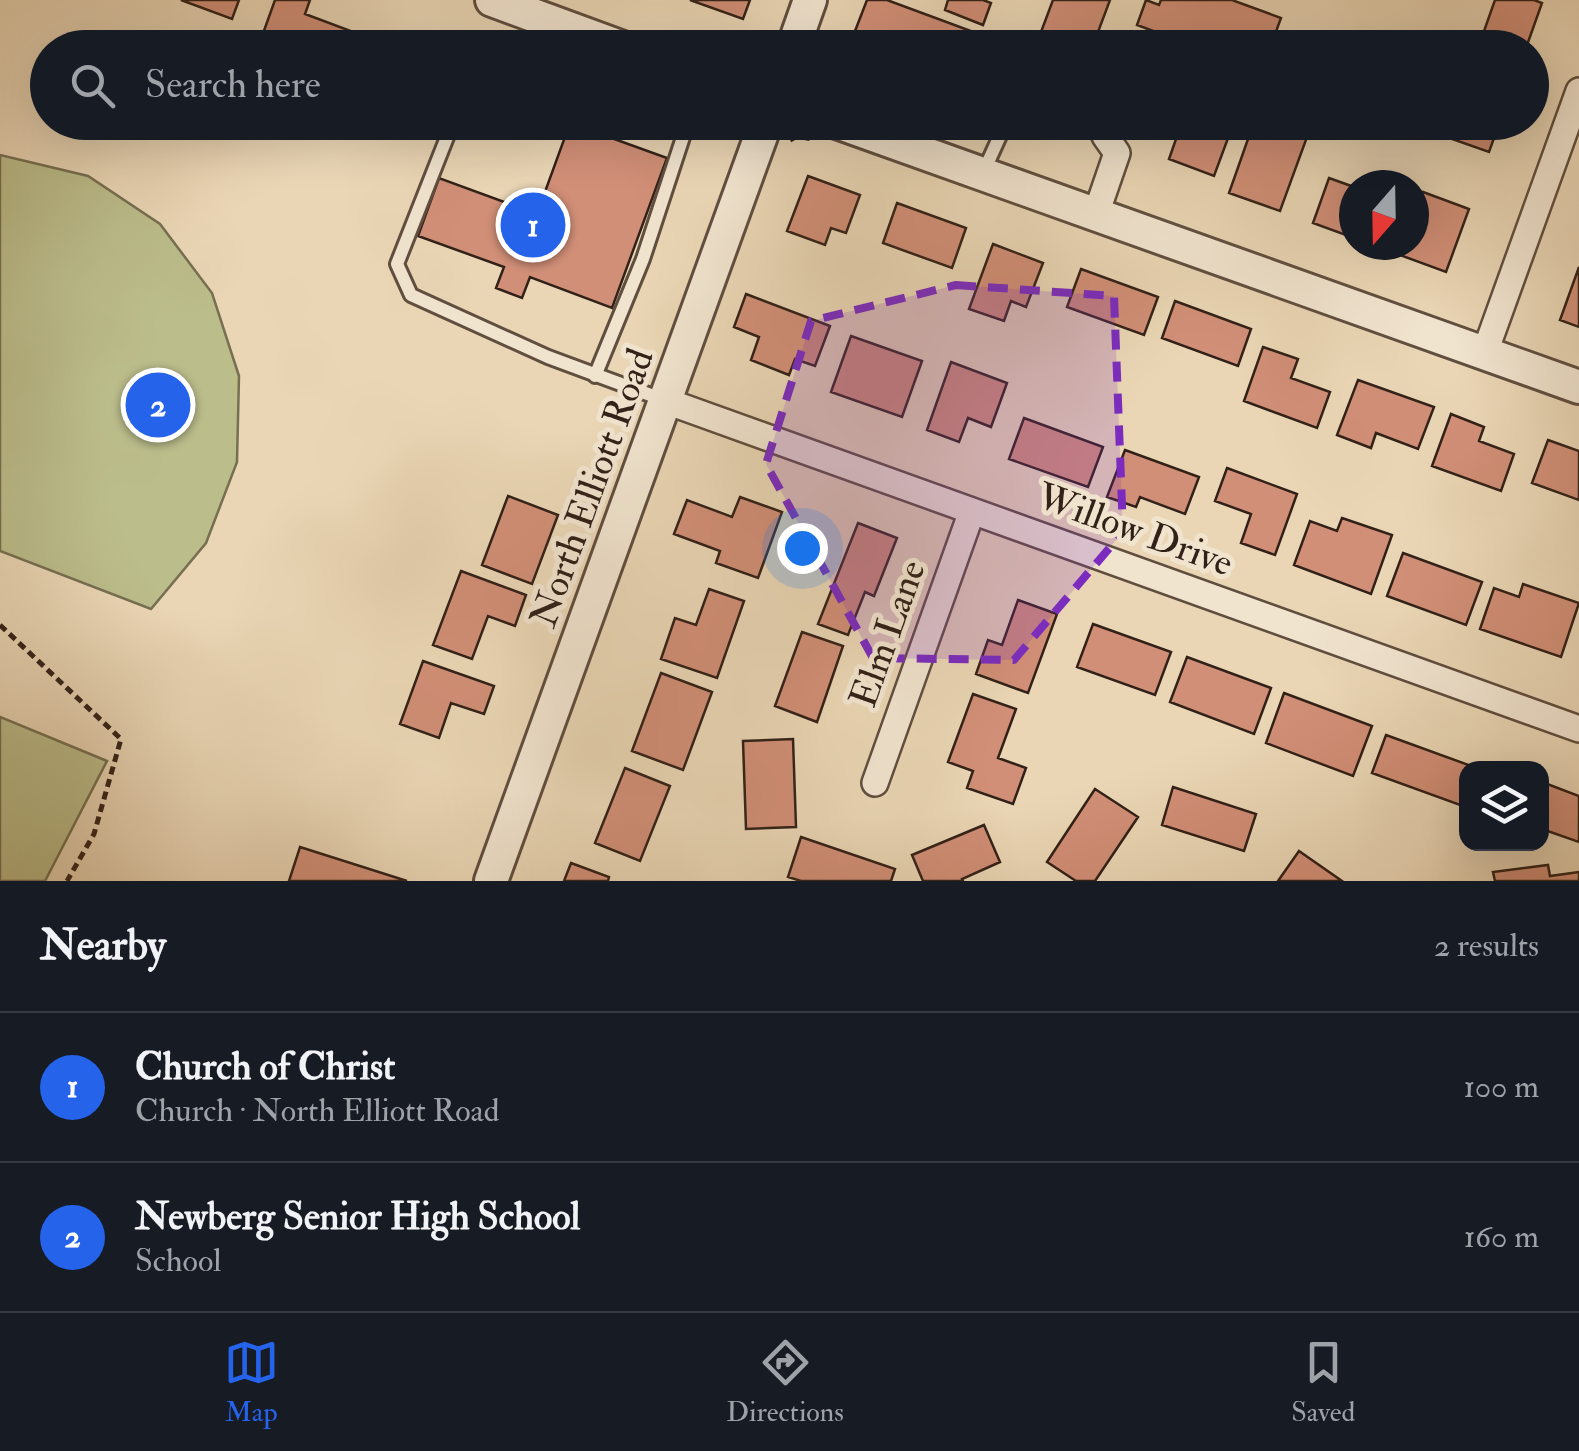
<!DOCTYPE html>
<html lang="en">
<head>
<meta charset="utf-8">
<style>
	:root { --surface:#171b24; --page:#242831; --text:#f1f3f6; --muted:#9ea1a6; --line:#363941; --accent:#2563eb }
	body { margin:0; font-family:"IM FELL Double Pica",serif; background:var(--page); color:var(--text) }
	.controls { position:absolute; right:30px; bottom:30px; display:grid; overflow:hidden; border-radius:20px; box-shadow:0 10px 40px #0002 }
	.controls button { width:90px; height:90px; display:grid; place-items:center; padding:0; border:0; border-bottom:2px solid var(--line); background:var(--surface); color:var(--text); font:50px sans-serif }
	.compass { position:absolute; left:1339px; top:170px; width:90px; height:90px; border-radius:50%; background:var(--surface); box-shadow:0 10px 40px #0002; rotate:200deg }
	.you { position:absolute; left:802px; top:548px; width:35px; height:35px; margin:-25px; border:8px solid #fff; border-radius:50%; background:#1a73e8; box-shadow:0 0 0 15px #1a73e833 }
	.badge { display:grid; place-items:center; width:65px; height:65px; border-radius:50%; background:var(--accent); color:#fff; font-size:32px; font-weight:700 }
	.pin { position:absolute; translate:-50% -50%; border:5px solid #fff; box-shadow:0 2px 10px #0006 }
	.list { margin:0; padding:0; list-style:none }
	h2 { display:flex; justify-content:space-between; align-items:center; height:130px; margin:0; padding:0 40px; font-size:42px }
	h2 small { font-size:32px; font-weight:400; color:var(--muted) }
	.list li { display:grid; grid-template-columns:65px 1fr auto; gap:30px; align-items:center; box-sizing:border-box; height:150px; padding:0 40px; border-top:2px solid var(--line) }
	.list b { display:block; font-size:38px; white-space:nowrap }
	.list p { margin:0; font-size:32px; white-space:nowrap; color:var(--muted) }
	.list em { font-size:32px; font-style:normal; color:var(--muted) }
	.icon { flex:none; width:55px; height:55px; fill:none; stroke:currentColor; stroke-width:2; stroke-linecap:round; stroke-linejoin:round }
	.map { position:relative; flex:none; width:1579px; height:881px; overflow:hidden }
	.search { position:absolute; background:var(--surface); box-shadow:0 10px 40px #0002; left:30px; right:30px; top:30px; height:110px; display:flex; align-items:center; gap:25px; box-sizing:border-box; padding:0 35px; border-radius:55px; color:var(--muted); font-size:38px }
	.sheet { height:430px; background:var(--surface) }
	nav { display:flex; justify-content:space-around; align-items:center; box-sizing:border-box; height:140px; border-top:2px solid var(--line); background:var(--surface); font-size:28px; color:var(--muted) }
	nav a { display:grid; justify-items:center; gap:5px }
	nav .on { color:var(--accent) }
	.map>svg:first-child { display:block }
	.green { fill:#bbbd8b; stroke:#766f52; stroke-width:2.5 }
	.building { fill:#d18f77; stroke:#322118; stroke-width:2.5 }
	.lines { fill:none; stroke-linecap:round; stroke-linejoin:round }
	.service-casing { stroke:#604e3f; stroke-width:18 }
	.minor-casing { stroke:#604e3f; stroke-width:30 }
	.tertiary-casing { stroke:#604e3f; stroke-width:38 }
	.path { stroke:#322118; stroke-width:5; stroke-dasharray:8 5; stroke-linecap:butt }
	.service { stroke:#f1e4cf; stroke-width:12 }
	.minor { stroke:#f1e4cf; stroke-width:25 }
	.tertiary { stroke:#f1e4cf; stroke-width:32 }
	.marked { fill:#7b2cbf; fill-opacity:0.2; stroke:#7b2cbf; stroke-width:8; stroke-dasharray:20 12; stroke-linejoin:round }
	.labels { text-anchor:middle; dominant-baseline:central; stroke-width:10; stroke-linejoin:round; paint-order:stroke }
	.street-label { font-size:38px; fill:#322118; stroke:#f1e4cf }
</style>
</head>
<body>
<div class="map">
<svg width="1579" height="881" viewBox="0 0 1579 881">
	<rect width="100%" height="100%" fill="#ead6b5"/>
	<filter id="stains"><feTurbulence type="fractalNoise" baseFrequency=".002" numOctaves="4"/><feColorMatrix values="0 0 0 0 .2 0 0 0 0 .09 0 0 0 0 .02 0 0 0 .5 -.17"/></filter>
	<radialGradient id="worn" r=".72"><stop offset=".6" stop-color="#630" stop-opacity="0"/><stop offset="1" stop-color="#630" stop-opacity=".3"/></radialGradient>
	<path class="green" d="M0,155L88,176L160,224L212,293L239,376L237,462L206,543L151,609L0,551Z
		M0,717L107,761L45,881H0Z"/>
	<path class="building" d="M181,0H239L232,19Z
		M275,0H310L305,14L356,33L351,48H285L261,39Z
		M690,0H750L743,19Z
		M867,0H887L1014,47L861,48L850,44Z
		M948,0H983L991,3L983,25L945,10Z
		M1053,0H1110L1092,48H1035Z
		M1146,0L1159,5L1161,0H1232L1281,18L1270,48H1199L1137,25Z
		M1495,0H1534L1542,3L1526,48H1478Z
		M1182,122H1234L1214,176L1169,159Z
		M1254,122H1267L1307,137L1280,211L1229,193Z
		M1439,122H1494L1499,124L1489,152L1435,133Z
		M570,123L667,158L612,308L530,277L522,298L496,288L504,267L418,236L439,178L537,214Z
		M808,176L860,195L846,233L831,228L825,245L787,231Z
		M1329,178L1354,187V238L1313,223Z
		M1423,192L1469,209L1446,272L1400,255L1404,245H1414V217Z
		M897,203L966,228L952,268L883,243Z
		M993,244L1043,263L1026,307L1011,301L1004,321L969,309Z
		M1579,267V327L1560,320Z
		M1081,269L1158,297L1144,335L1067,307Z
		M746,294L830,326L815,366L795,359L789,375L751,360L759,337L734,327Z
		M1175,301L1251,329L1238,366L1162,338Z
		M851,336L922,361L902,417L831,392Z
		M1263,347L1298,359L1291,378L1330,392L1317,428L1244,401Z
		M951,362L1007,383L991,427L968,418L959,442L927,430Z
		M1358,380L1434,407L1418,449L1376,433L1371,448L1337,435Z
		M1451,414L1484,427L1479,441L1514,454L1501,491L1432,466Z
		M1024,418L1103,447L1088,487L1009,459Z
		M1548,440L1579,451V500L1532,483Z
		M1125,450L1199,477L1185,514L1140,497L1136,507L1107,497Z
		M1227,468L1297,494L1275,555L1241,543L1251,514L1215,501Z
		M508,496L558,515L532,584L482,565Z
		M740,497L782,512L758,578L716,563L720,551L674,534L687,500L732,517Z
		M1342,518L1392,535L1371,594L1294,565L1310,521L1337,531Z
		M858,523L897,538L874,596L865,592L848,635L818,624Z
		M1403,553L1482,582L1466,625L1387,596Z
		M461,571L526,595L515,626L488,616L472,659L433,645Z
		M1523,584L1579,603L1561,657L1480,629L1494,588L1519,597Z
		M709,589L744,601L717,678L661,659L675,618L696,625Z
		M1018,600L1057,614L1028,693L976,674L988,640L1002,645Z
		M1093,624L1171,652L1155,695L1077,667Z
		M802,632L843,646L817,722L775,706Z
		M1187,657L1271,688L1254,734L1170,702Z
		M423,661L494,686L484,714L451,703L439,738L400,724Z
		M661,673L712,692L683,770L632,751Z
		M1284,693L1372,726L1353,776L1266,743Z
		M973,694L1016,709L998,758L1026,768L1013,804L967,788L973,771L948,762Z
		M1386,735L1474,767L1466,768V787L1460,805L1372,773Z
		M793,739L796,827L746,829L743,741Z
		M625,768L670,786L640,861L595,843Z
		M1542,782L1579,796V842L1542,829Z
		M1173,787L1256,814L1244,851L1162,825Z
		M1095,789L1138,817L1095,881H1076L1047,862Z
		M984,825L1000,862L962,879L963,881H923L912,855Z
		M801,837L895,869L891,881H801L788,877Z
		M300,847L407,881H289Z
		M1299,851L1342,881H1278Z
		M571,863L609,877L608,881H564Z
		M1548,865L1550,876L1579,872V881H1495L1493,872Z"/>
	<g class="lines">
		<g class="service-casing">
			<path id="service" d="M798,36L828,48
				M529,48L540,17
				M453,122L397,264L411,295L548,357L664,400
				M984,171L1003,129L987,122
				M595,376L643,259L688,122"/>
		</g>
		<g class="minor-casing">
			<path id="minor" d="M1096,214L1117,153L1105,136L1110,122
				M1485,352L1579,91
				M666,401L1579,729
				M875,783L972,511"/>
		</g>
		<g class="tertiary-casing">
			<path id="tertiary" d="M492,0L623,48
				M793,48L810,0
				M837,122L1579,387
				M491,881L766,122"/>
		</g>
		<path class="path" d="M790,140L797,136L812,139
			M0,625L121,739L94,834L67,881"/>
		<use href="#service" class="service"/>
		<use href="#minor" class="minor"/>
		<use href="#tertiary" class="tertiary"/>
	</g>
	<path class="marked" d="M956,285L1114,296L1123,532L1014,660L873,658L766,464L811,321Z"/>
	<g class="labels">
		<g class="street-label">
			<text transform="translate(592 488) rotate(-70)">North Elliott Road</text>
			<text transform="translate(1135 530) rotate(20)">Willow Drive</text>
			<text transform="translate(888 634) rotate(-70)">Elm Lane</text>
		</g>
	</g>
	<rect width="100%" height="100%" filter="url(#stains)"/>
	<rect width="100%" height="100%" fill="url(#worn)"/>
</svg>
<div class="controls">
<button><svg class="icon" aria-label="layers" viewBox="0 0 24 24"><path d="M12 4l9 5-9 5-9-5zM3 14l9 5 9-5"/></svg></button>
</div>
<svg class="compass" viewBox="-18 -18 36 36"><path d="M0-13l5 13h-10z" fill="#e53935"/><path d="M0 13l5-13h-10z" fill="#9ea1a6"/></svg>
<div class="you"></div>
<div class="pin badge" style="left:533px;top:225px">1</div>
<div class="pin badge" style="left:158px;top:405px">2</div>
<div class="search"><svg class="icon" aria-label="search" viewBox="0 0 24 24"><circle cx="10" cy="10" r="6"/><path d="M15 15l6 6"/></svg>Search here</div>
</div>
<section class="sheet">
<h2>Nearby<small>2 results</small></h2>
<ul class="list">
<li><span class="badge">1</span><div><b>Church of Christ</b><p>Church · North Elliott Road</p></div><em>100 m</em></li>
<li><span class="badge">2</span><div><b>Newberg Senior High School</b><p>School</p></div><em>160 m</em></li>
</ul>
</section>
<nav>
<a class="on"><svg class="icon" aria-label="map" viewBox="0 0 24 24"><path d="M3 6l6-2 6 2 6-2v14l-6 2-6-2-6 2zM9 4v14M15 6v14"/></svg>Map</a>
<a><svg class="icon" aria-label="directions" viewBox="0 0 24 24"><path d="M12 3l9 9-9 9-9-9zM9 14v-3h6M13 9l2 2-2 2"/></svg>Directions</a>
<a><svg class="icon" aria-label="saved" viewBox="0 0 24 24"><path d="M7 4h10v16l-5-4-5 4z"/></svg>Saved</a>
</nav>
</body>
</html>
